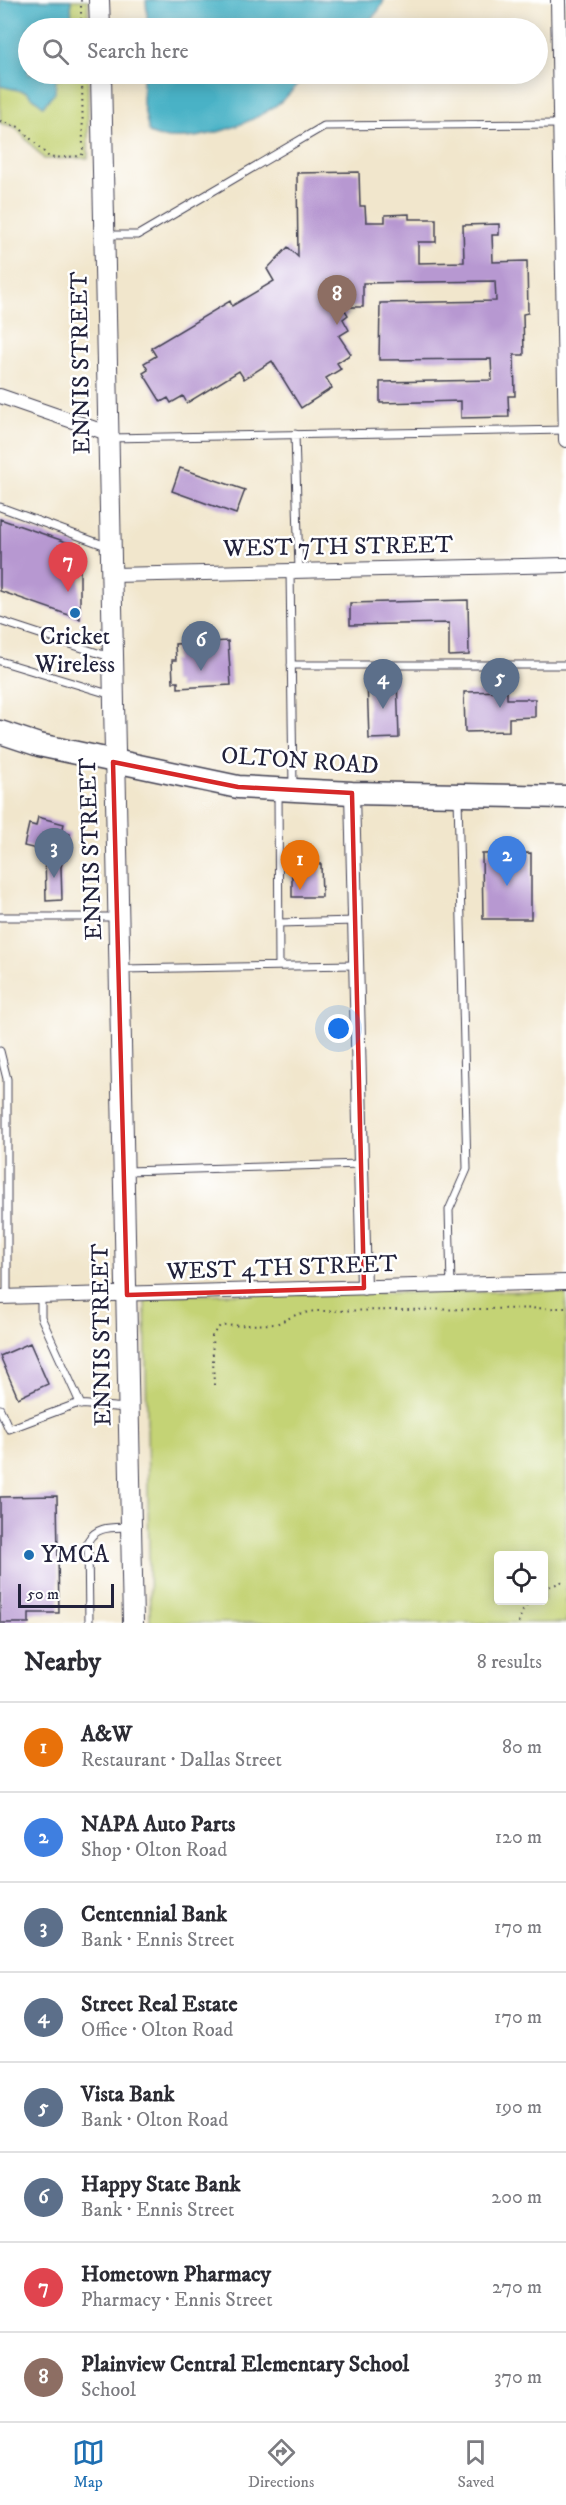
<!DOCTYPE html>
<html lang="en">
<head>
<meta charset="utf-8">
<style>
	:root { --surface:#fff; --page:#f7f7f7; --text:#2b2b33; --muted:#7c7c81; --line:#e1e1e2; --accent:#1f6fb2 }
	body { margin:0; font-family:"IM FELL DW Pica",serif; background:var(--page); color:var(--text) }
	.controls { position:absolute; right:18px; bottom:18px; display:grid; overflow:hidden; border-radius:6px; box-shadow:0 3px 15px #0003 }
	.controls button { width:54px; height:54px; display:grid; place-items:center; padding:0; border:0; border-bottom:2px solid var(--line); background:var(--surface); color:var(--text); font:30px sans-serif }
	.scale { position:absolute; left:18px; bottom:15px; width:96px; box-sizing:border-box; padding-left:6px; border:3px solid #22223b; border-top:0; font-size:16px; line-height:21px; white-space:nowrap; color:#22223b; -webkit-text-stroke:4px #fff; paint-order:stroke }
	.you { position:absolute; left:339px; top:1029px; width:21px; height:21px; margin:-15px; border:4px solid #fff; border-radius:50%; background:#1a73e8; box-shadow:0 0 0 9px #1a73e833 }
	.badge { display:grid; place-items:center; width:39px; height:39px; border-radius:50%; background:var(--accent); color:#fff; font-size:20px; font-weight:700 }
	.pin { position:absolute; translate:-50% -50px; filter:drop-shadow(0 2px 3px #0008) }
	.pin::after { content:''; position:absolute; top:32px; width:21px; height:18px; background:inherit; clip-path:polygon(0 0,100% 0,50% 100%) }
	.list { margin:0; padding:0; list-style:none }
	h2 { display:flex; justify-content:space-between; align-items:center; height:78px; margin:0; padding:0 24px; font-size:26px }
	h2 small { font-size:20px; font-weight:400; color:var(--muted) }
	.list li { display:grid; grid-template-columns:39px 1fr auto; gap:18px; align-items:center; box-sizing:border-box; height:90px; padding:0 24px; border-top:2px solid var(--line) }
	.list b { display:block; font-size:22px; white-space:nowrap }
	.list p { margin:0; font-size:20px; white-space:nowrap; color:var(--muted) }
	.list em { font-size:20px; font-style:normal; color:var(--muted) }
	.icon { flex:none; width:33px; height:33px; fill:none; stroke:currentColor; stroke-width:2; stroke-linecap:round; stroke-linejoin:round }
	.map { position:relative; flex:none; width:566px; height:1623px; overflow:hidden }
	.search { position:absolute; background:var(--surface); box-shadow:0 3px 15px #0003; left:18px; right:18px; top:18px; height:66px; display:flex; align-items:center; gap:15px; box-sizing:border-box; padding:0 21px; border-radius:33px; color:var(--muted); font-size:22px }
	.sheet { height:798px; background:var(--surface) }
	nav { display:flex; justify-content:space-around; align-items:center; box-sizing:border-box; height:84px; border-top:2px solid var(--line); background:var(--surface); font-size:16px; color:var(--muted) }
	nav a { display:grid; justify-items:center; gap:3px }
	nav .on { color:var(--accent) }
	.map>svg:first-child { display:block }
	.green { fill:#c4d375; stroke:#737a58; stroke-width:1.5; fill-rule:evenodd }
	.water { fill:#48b2c6; stroke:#356a80; stroke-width:1.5 }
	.building { fill:#b798d1 }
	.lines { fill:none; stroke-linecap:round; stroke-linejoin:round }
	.service-casing { stroke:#413f51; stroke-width:9 }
	.minor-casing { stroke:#413f51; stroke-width:16 }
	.secondary-casing { stroke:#413f51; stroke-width:22 }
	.primary-casing { stroke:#413f51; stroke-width:25 }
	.path { stroke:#413f51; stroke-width:2; stroke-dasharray:1.5 4.5; stroke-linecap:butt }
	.service { stroke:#fff; stroke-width:7 }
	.minor { stroke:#fff; stroke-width:14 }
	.secondary { stroke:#fff; stroke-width:20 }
	.primary { stroke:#fff; stroke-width:22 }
	.marked { fill:none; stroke:#d62828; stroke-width:4.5; stroke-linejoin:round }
	.poi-dot { fill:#1f6fb2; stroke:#fff; stroke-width:2 }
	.labels { text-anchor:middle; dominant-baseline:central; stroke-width:5; stroke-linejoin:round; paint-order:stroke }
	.street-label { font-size:24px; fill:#22223b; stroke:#fff }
	.poi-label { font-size:24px; fill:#22223b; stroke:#fff }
</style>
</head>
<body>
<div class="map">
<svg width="566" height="1623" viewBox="0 0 566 1623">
	<rect width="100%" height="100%" fill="#fff"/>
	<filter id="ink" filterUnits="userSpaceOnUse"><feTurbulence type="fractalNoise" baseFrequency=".0167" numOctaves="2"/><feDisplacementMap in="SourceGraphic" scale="12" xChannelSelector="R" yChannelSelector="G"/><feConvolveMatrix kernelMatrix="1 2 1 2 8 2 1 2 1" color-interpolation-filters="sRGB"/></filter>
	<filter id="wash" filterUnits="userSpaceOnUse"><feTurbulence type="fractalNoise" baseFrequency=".008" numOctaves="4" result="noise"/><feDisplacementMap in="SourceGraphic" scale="24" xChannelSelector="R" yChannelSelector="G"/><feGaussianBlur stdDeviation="1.35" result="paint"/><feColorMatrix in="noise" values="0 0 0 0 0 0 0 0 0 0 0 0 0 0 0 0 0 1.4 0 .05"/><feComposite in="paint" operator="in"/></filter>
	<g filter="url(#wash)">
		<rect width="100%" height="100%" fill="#f1e6cc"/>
		<path class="green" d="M0,0H88V28H28V74H88V158L44,159L15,127L0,123Z
			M566,1291V1623H150L145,1295ZM498,1556H544V1600H498Z"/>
		<path class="water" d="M0,0H71L72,28H28V74H68L56,79L55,93L43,106L26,92L0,86Z
			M146,0H384C379,14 369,22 356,28H148Z
			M143,74H304C299,81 294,90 287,96C261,123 184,150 149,133L143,104Z"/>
		<g id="blocks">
			<path class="building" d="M359,172L360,206H365L366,222H385V215L409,214V219H436V242H418V263L464,262L463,225L499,224V235H492L493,262L527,261L528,313L523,314L524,355H514L515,396H508L509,417L461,418V401L380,403V382L492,380L491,359L379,360L380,303L496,301L495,281L363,283V307H343L348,315L343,319L349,330L339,336L351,354L337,363L341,369L326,378L332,388L301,408L272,361L244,379L239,371L187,403L183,396L171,403L168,398L161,402L143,373L148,370L144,363L156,356L151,348L230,301L232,306L274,281L267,269L288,247L298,257L297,173Z
				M180,468L245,490L236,514L172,491Z
				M0,519L78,546L75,557L80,558V619L0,591Z
				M468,600L469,655L449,656V623L350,625V603Z
				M228,641L231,685L178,688V682H173L172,660H176L175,644Z
				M397,678L399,738L369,739L367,680Z
				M507,691V699H535V717L509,718V731L465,732L464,692Z
				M38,817L64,824L62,832L70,834L61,867L62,900L46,901L45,851L24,846L29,824L36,826Z
				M531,853V919H483L482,854Z
				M301,864H321L322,897H292V871H301Z
				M30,1343L48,1384L18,1398L0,1356Z
				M57,1496L59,1613H29V1623H0V1497Z"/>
		</g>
	</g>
	<g filter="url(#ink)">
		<use href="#blocks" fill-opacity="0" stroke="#413f51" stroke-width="1.5"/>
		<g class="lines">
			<g class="service-casing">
				<path id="service" d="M106,235H138L324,126L560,124
					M295,434L299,570
					M109,438L566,430
					M0,507L109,547
					M290,571L293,787
					M0,621L110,657
					M0,661L112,695
					M291,665H566
					M278,792L279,966
					M0,917H117
					M279,923L355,921
					M122,969L356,965
					M0,1051L7,1079V1297
					M127,1171L361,1164
					M451,1285L449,1210L467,1169L458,797
					M41,1296V1317L81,1405
					M0,1409L9,1429L76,1404L127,1408
					M89,1623L88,1541C97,1525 114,1528 130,1527"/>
			</g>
			<g class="minor-casing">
				<path id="minor" d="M558,0L566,440
					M0,396L107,433
					M112,575L566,565
					M352,793L364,1288
					M0,1297L566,1282"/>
			</g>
			<g class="secondary-casing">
				<path id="secondary" d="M99,0L100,28
					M101,74L133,1623"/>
			</g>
			<g class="primary-casing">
				<path id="primary" d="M0,732L39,745L238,787L352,793L566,797"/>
			</g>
			<path class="path" d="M81,0V28
				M0,121L19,127L50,158L81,156L83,153L82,74
				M214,1385L212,1335L220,1326L276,1324L298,1314L315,1311L566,1308
				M544,1589L566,1580
				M519,1623L521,1614L530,1600"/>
			<use href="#service" class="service"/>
			<use href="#minor" class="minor"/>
			<use href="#secondary" class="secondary"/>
			<use href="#primary" class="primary"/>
		</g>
	</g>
	<path class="marked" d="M113,762L238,787L352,793L364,1288L127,1295Z"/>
	<g class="poi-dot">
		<circle cx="75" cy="613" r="6"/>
		<circle cx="29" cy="1555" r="6"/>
	</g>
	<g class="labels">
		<g class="street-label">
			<text transform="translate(81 363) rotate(-91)">ENNIS STREET</text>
			<text transform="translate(338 547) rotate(-1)">WEST 7TH STREET</text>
			<text transform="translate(300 761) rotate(4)">OLTON ROAD</text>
			<text transform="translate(91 849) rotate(-92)">ENNIS STREET</text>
			<text transform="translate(282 1268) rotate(-2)">WEST 4TH STREET</text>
			<text transform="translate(102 1335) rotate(-91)">ENNIS STREET</text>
		</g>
		<g class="poi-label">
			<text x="75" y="637">Cricket<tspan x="75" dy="28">Wireless</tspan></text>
			<text x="41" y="1555" text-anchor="start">YMCA</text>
		</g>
	</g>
</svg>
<div class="controls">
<button><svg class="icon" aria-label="locate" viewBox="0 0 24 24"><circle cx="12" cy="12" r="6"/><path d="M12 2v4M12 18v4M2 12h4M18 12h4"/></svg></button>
</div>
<div class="scale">50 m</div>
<div class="you"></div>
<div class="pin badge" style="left:300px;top:890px;background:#e8710a">1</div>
<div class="pin badge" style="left:507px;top:886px;background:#3f7fe0">2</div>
<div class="pin badge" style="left:54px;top:878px;background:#5c6f8a">3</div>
<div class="pin badge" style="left:383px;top:709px;background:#5c6f8a">4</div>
<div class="pin badge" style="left:500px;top:708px;background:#5c6f8a">5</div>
<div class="pin badge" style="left:201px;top:671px;background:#5c6f8a">6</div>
<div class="pin badge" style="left:68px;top:592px;background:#e0444e">7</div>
<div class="pin badge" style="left:337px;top:325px;background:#8d6e63">8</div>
<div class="search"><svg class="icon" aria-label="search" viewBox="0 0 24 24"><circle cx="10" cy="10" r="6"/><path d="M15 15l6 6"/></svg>Search here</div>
</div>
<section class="sheet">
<h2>Nearby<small>8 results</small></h2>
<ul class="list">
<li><span class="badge" style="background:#e8710a">1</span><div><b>A&amp;W</b><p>Restaurant · Dallas Street</p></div><em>80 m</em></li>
<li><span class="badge" style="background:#3f7fe0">2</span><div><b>NAPA Auto Parts</b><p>Shop · Olton Road</p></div><em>120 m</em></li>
<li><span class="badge" style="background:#5c6f8a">3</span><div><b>Centennial Bank</b><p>Bank · Ennis Street</p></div><em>170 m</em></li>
<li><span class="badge" style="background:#5c6f8a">4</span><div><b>Street Real Estate</b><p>Office · Olton Road</p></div><em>170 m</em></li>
<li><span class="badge" style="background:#5c6f8a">5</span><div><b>Vista Bank</b><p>Bank · Olton Road</p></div><em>190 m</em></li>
<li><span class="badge" style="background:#5c6f8a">6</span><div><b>Happy State Bank</b><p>Bank · Ennis Street</p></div><em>200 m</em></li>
<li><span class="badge" style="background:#e0444e">7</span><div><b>Hometown Pharmacy</b><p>Pharmacy · Ennis Street</p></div><em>270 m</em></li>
<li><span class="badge" style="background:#8d6e63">8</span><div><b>Plainview Central Elementary School</b><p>School</p></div><em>370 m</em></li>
</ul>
</section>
<nav>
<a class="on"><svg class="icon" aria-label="map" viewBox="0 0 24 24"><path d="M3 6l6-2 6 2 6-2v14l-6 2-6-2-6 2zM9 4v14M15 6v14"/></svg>Map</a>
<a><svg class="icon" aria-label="directions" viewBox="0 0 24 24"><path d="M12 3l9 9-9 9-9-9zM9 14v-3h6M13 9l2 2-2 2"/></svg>Directions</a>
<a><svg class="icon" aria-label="saved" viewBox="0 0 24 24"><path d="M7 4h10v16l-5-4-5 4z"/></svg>Saved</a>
</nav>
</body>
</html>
